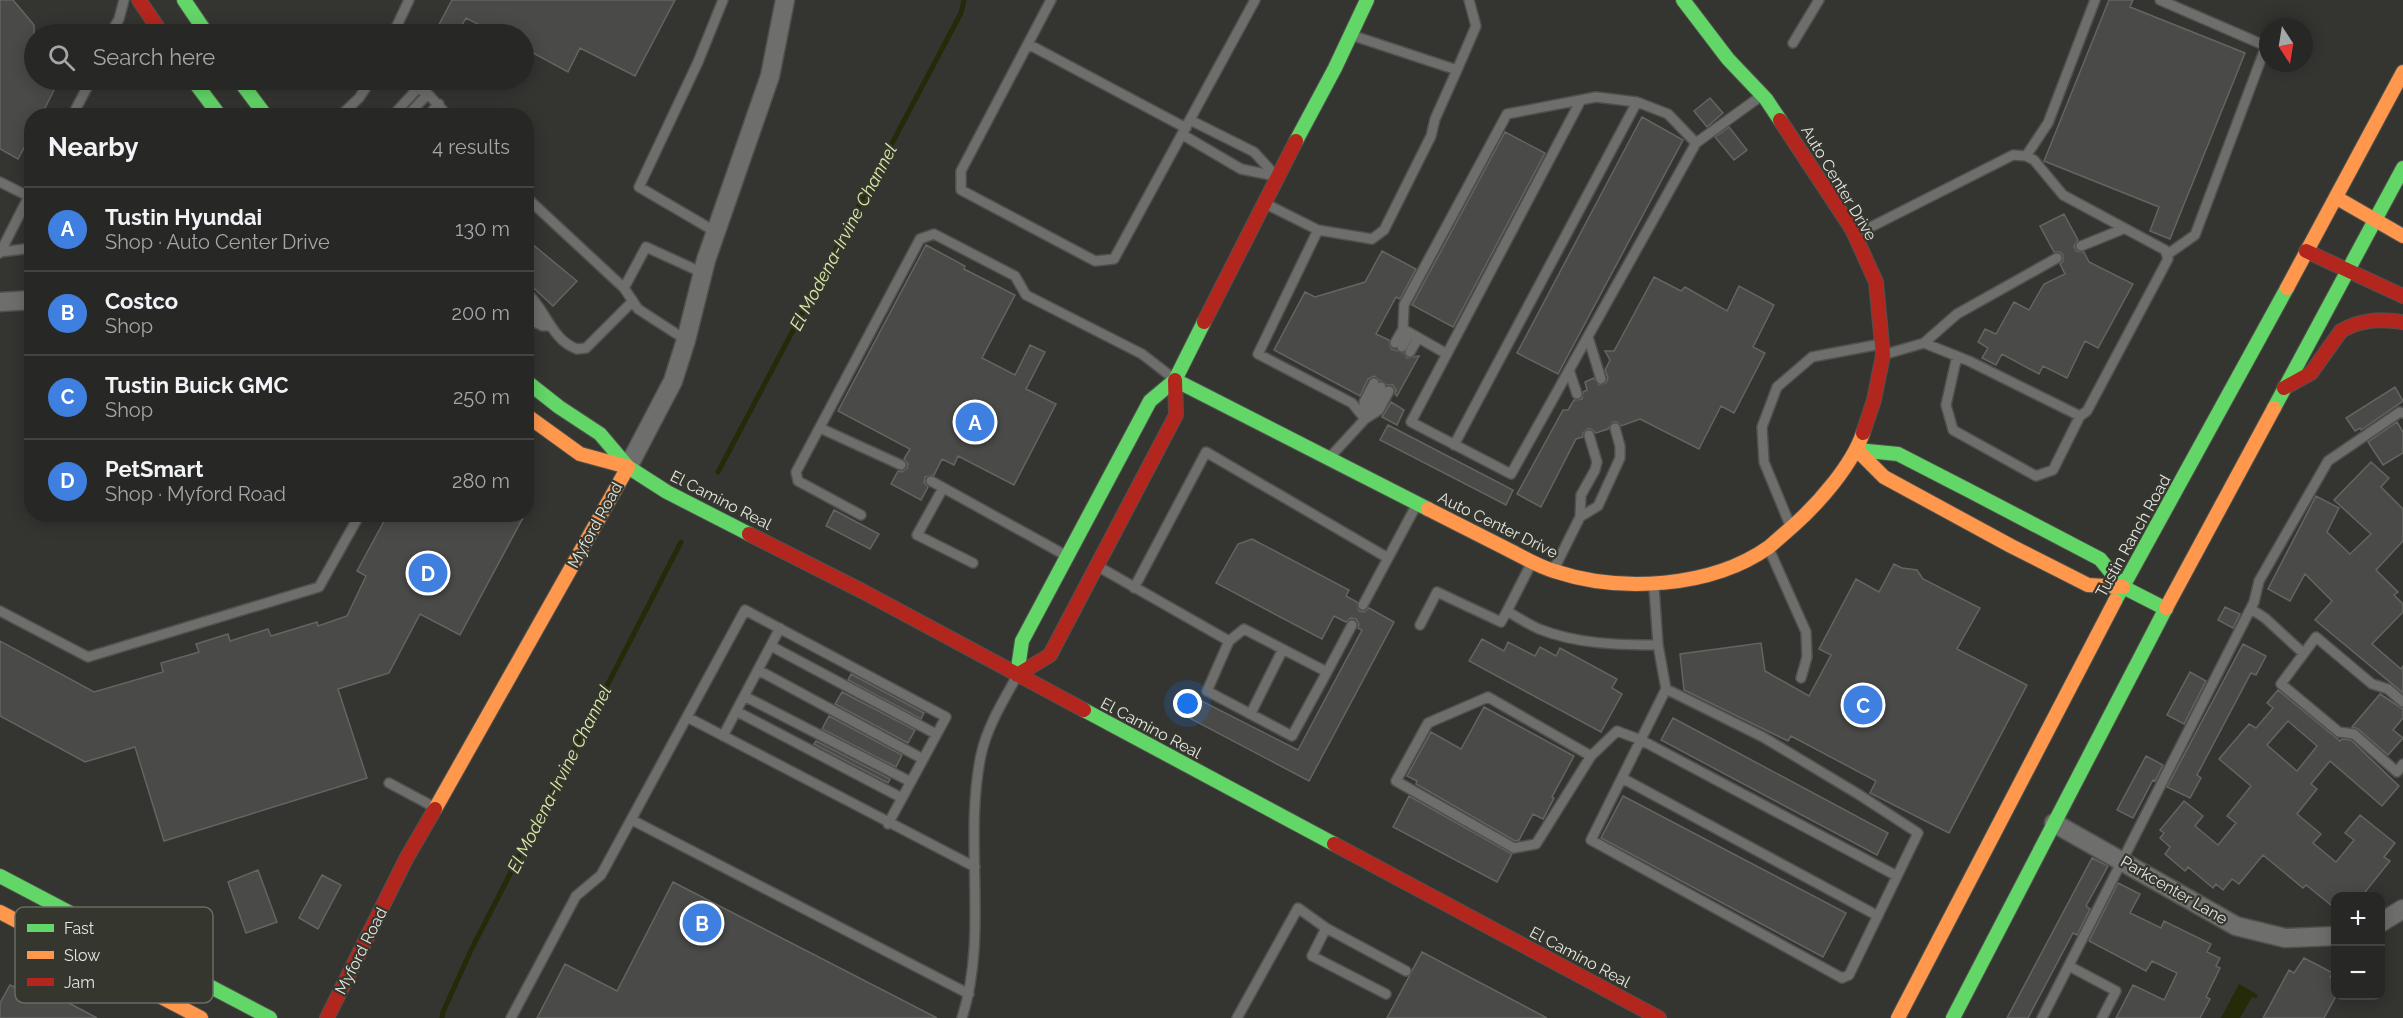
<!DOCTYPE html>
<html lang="en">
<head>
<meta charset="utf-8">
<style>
	:root { --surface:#272825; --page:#2f302d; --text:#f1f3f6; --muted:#a4a6a7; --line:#434442; --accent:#bca0f2 }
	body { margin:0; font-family:Raleway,sans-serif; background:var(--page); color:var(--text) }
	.controls { position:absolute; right:18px; bottom:18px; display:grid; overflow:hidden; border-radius:12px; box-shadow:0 3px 15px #0003 }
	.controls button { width:54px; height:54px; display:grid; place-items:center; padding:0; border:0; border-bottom:2px solid var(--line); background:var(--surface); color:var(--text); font:30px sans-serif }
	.compass { position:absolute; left:2259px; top:18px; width:54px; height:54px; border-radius:50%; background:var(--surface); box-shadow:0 3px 15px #0003; rotate:168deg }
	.you { position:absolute; left:1188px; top:704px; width:21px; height:21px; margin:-15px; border:4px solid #fff; border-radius:50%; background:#1a73e8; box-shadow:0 0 0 9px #1a73e833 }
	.badge { display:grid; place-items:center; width:39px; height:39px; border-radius:50%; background:var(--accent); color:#fff; font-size:20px; font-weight:700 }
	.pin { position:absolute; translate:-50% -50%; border:3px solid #fff; box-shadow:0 2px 6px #0006 }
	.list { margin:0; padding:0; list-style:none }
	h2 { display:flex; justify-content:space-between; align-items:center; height:78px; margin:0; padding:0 24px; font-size:26px }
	h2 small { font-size:20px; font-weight:400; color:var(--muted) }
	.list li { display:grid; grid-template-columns:39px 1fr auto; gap:18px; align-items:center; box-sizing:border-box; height:84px; padding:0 24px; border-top:2px solid var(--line) }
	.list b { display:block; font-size:22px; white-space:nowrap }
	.list p { margin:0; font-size:20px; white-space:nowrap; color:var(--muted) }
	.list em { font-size:20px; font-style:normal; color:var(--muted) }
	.icon { flex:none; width:33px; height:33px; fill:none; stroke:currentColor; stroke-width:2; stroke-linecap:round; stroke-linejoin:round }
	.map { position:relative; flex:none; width:2403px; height:1018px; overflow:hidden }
	.search { position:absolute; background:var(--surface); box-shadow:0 3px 15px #0003; left:24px; top:24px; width:510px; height:66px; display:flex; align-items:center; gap:15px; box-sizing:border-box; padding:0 21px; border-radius:33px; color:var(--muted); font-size:22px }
	.panel { position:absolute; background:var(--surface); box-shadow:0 3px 15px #0003; left:24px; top:108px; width:510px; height:414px; border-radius:24px }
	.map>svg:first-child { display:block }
	.water { fill:#252a08 }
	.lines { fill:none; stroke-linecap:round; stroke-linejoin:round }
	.stream { stroke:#252a08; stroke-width:5 }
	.building { fill:#4a4b48; stroke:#646561; stroke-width:1.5; fill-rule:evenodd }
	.lane-casing { stroke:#50514d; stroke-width:12 }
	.street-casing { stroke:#50514d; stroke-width:21 }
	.fast-casing { stroke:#50514d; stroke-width:16 }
	.slow-casing { stroke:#50514d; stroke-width:16 }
	.jam-casing { stroke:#50514d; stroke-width:16 }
	.lane { stroke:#6e6f6c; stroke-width:9 }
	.street { stroke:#6e6f6c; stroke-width:18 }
	.fast { stroke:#63d668; stroke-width:14 }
	.slow { stroke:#ff974d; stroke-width:14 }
	.jam { stroke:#b3261e; stroke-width:14 }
	.labels { text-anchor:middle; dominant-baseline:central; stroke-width:4.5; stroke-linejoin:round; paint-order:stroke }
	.street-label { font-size:16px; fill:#e3e5df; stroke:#35372f }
	.water-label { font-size:18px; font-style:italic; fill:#dbeba8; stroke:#35372f }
	.key { fill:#35372f; stroke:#696b64; stroke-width:1.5 }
	.key-label { font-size:16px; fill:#e3e5df }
</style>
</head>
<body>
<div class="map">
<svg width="2403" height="1018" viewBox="0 0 2403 1018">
	<rect width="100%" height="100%" fill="#343531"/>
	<path class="water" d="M2239,984L2258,995L2256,999L2252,997L2240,1018H2221Z"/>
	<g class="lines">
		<path class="stream" d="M718,472L961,13L964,0
			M442,1018L443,1012L472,948L681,542"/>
	</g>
	<path class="building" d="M0,0H13L34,25V80H59L41,116H32V133L18,159L0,149Z
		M452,0H675L635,76L580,48L568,72L524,48V34H497L466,18L457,34H434Z
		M2109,0H2133L2130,7L2245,53L2170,239L2150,231L2159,207L2044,161Z
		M1710,98L1723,113L1707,127L1694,111Z
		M1642,117L1683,140L1558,374L1517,353Z
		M1729,127L1747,150L1734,160L1715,137Z
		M1505,132L1545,153L1453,327L1412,305Z
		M2064,214L2078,240L2074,246L2076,251L2084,252L2089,262L2133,284L2098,348L2085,341L2067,378L2043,366L2039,374L2002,354L1996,365L1982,358L1988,348L1978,342L1985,329L1996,334L2014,302L2029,310L2044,284L2065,274L2060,264L2063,261V255L2060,252H2054L2040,226Z
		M526,239L577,281L553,306L526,281Z
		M926,245L965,266L964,269L1015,295L982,358L1015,375L1030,345L1045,352L1026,389L1056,404L1014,485L958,456L954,465L942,459L934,475L925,477L924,482L928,487L921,500L891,484L898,471L902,472L907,468L908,464L904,459L910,449L838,411Z
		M1382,251L1416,269L1400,299L1396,297L1376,334L1389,340L1391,349L1404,353L1407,358L1419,356L1397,396L1395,394L1396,390L1393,385H1387L1374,376L1368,379L1360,396L1274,350L1305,292L1315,297L1365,282Z
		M1654,277L1681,291L1685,287L1727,311L1739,286L1774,305L1753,347L1765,353L1734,413L1721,406L1699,449L1640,419L1621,426L1617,422H1613L1608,429L1596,433L1591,429H1587L1583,433V437L1576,439L1541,507L1517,494L1563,410H1568L1574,400L1582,399L1583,392L1587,390L1585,382L1594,378L1599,385L1606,383L1608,378L1605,370L1610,360L1605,351H1614Z
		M2395,387L2403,401L2361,430L2360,428L2355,431L2346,418Z
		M1391,402L1404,410L1397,425L1382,417Z
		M2397,422L2403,432V453L2383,465L2368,442Z
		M1388,425L1513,490L1506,505L1380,440Z
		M2371,462L2389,478L2381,487L2403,509V541L2376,570L2398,592L2394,595L2403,604V612L2372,644L2401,669L2403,666V693L2315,620L2332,601L2305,574L2290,601L2268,589L2316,496L2339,508L2327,532L2350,554L2371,534L2334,500Z
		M834,510L879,534L870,549L826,526Z
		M388,514H525L460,635L420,614L389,673L338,689L367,778L164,841L135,747L85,762L0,716V641L94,692L163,672L161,663L199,652L196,644L228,634L230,641L268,629L271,636L317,622L318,626L347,616L366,576L357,571Z
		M1252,539L1349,590L1346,596L1357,602L1359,611L1364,612L1369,608L1394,622L1309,781L1178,712L1188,694L1298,750L1362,630L1358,628L1359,624L1356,619L1351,618L1346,622L1334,616L1322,639L1216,583L1238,544Z
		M1894,564L1902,568L1917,570L1923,579L1980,608L1957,649L2027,685L1949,833L1870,793L1876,781L1791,736L1788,741L1684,690L1680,654L1761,643L1765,671L1809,696L1831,655L1819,649L1856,579L1879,592Z
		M2225,607L2240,614L2233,628L2218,620Z
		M1482,639L1504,651L1508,642L1535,656L1540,647L1556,656L1560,648L1617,679L1612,688L1622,694L1601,732L1469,661Z
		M2243,644L2266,656L2256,675L2251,673L2197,775L2201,778L2190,798L2167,787Z
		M2190,672L2206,681L2184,724L2167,715Z
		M851,674L924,713L921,719L848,680Z
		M2278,690L2340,741L2342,739L2351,740L2399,786L2382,806L2330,761L2311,784L2317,789L2297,814L2321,834L2313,843L2336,862L2354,840L2345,833L2360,815L2395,843L2384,857L2390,861L2361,897H2336V909L2306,885L2303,888L2263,855L2239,884L2232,879L2223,890L2216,884L2213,888L2188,867L2185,871L2165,854L2170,847L2160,838L2164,833L2160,830L2184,801L2203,816L2195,826L2218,845L2236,823L2227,816L2251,786L2219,759L2249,724L2256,728L2273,708L2267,703ZM2288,721L2317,746L2297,771L2267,745Z
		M842,692L915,730L908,743L835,704Z
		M2380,694L2403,709V718L2393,730L2403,738L2388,755L2358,729L2352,727Z
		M1484,707L1574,756L1552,797L1554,798L1543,819L1533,814L1519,840L1515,841L1416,784L1417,781L1407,776L1431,732L1461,749Z
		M829,716L902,755L896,767L822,729Z
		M1673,718L1888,833L1877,855L1661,740Z
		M816,741L890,779L888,783L814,744Z
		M2146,756L2163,765L2155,781L2153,780L2133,818L2117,810Z
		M1409,796L1512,854L1497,882L1393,827Z
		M1623,796L1846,913L1823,957L1601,838Z
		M2092,858L2108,866L2086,906L2090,909L2077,935L2073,933L2028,1018H2007Z
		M258,870L277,922L246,933L228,882Z
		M322,875L341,885L318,929L299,918Z
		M673,882L937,1018H537L565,964L617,991Z
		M2118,883L2140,894L2130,913L2161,928L2164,921L2211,944L2207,952L2220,958L2216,966L2220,968L2206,997L2210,999L2200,1018H2116L2133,985L2164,1000L2177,973L2152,961L2146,971L2089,941Z
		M1422,952L1547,1018H1387Z
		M2304,958L2333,973L2330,977L2336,980V996L2324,1018H2263L2289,970L2294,973Z
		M10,985L21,990L23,986L49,999L52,994L97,1018H0V1003Z"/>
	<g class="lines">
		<g class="lane-casing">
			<path id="lane" d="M1051,0L961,171V190L1095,261L1114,259L1255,0
				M2160,0L2266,46L2195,235L2168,254
				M110,34L119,19L124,0
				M134,34L155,29
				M393,34L409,0
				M1793,43L1819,0
				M1028,44L1186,128
				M1457,70L1476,26L1469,0
				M404,80L428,94L448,116
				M1581,100L1411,422L1511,474L1696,143
				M1637,102L1668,114L1696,143L1761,96
				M396,112L418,88
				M72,116L91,80
				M340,116L359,98L371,80
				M407,116L428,94
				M427,116L439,104
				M1190,120L1254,152L1275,175
				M1183,135L1241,169L1275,176
				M2026,156L2048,123L2095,0
				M0,182L28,196
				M526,197L624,288L638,309L686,340
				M1264,203L1318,230L1258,354L1352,403L1365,419
				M1318,230L1372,239L1384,230L1431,136L1435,119L1457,70L1351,35
				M716,232L639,187L698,62L723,0
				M1855,235L2013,155L2026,156L2034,160L2063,195L2165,250L2168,259L2087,411L2080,416L1969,361L1924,343L1886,354
				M2081,246L2123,229
				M0,252L32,248
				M0,253L32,190
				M624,288L646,247L703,273
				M526,292C546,309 551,340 577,349L586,348L633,301
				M526,307L547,326
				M526,318L543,326
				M1588,337L1601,379
				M1395,343L1403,329
				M1924,343L1957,314L2057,258
				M1402,347L1410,333
				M1410,352L1418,338
				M1447,354L1403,329L1404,305L1507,114L1596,97L1637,102L1454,445
				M1957,356L1946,405L1953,430L2036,476L2053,470L2080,416
				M1569,370L1577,394
				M1366,417L1381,387
				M1365,419L1364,402L1374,383
				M820,428L901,465
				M1331,456L1365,419L1379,410L1389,391
				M931,481L1065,555
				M943,488L917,535L973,563
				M861,515L798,481L796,472L920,239L934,234L1015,276L1026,295L1142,354L1173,378
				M1580,517L1598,506L1620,458V446L1615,428
				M1790,525L1764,462L1762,427L1777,387L1812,357L1881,344
				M1769,549L1806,632L1807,657L1801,678
				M1531,564L1507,611C1517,617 1528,624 1539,629C1577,644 1618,645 1658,645
				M1099,567L1229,641L1244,629L1327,672L1352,625
				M1554,569L1580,517L1581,495L1595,470L1597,462L1589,435
				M1654,587L1658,645L1666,689L1591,840L1842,978L1849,975L1918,833L1858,794L1763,737L1666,689
				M1134,588L1206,452L1388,558
				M1363,605L1417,504
				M2251,609L2265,618L2302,652
				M0,611L88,657L319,587L360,514
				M1420,625L1437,592L1501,622L1507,611
				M1229,641L1207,691L1292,736L1327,672
				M771,646L936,734
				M758,670L923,759
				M744,696L911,782
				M2403,702L2388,689L2372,684L2316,637L2281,684L2339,732L2354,734L2397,772L2403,764
				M736,711L902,798
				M1251,713L1283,649
				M687,717L975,867
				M723,736L780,628
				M1591,756L1536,844L1514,848L1396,781L1428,723L1488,697L1591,756L1617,731L1641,740L1897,876
				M1622,778L1878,916
				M389,783L434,807
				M632,820L969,994
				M1326,928L1406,971
				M2069,966L2116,991L2102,1018
				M511,1018L576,896L601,875L745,610L946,717L888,824
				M962,1018C989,932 963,842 981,755C987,727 1003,701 1017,676
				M1237,1018L1298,908L1326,928L1312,956L1386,994
				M2042,1018L2254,602L2259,581L2328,461L2400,412L2403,413"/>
		</g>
		<g class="street-casing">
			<path id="street" d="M0,302L32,300
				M628,467L673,381L686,340L706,260L770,76L785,0
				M2054,823L2236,926L2285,938L2336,936
				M2380,923L2403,909"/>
		</g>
		<g class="fast-casing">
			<path id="fast" d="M184,0L207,34
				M1683,0L1728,59L1766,99L1780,120
				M193,80L220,116
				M239,80L266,116
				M1296,141L1335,68L1367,0
				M1175,380L1428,509
				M526,381L559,407L600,434L628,467L667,492L749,534
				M2274,408L2403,168
				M1857,450L1898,454L1968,490L2100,559L2123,587L2166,609
				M2115,601L2287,288
				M1017,675L1022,641L1150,401L1175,380L1204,322
				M1084,710L1334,844
				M0,876L270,1018
				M1953,1018L2166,608"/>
		</g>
		<g class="slow-casing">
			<path id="slow" d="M2337,198L2403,236
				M2287,288L2403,72
				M526,415L580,454L628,467
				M1857,450L1884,477L2011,546L2088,585L2123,587
				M1428,509C1454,522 1479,535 1505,548C1521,556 1537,566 1554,571C1620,593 1711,588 1769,547C1777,540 1785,533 1793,526C1819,503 1852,465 1863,433
				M2166,608L2274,408
				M435,809L628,467
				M0,912L201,1018
				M1898,1018L2115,601"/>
		</g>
		<g class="jam-casing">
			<path id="jam" d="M139,0L162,34
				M1780,120L1852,229L1876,282L1883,355L1874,400L1863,433
				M2306,251L2403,296
				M1204,322L1296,141
				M2284,388L2311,373L2341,331C2361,319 2381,319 2403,322
				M749,534L864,592L1084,710
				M1017,675L1050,655L1176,415L1175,380
				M1334,844L1659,1018
				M327,1018L406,859L435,809"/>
		</g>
		<use href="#lane" class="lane"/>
		<use href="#street" class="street"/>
		<use href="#fast" class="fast"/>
		<use href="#slow" class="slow"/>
		<use href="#jam" class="jam"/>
	</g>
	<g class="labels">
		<g class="street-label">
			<text transform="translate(1839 183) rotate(59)">Auto Center Drive</text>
			<text transform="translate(721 500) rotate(27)">El Camino Real</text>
			<text transform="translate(595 525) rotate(-61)">Myford Road</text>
			<text transform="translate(1498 525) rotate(26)">Auto Center Drive</text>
			<text transform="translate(2133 536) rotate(-61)">Tustin Ranch Road</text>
			<text transform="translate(1151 728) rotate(28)">El Camino Real</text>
			<text transform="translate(2174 890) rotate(30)">Parkcenter Lane</text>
			<text transform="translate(361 951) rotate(-63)">Myford Road</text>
			<text transform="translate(1580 957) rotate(28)">El Camino Real</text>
		</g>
		<g class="water-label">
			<text transform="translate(843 237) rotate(-62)">El Modena-Irvine Channel</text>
			<text transform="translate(559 779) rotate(-63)">El Modena-Irvine Channel</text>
		</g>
	</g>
	<rect x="15" y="907" width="198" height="96" rx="9" class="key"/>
	<rect x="27" y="924" width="27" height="8" fill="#63d668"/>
	<rect x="27" y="951" width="27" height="8" fill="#ff974d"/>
	<rect x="27" y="978" width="27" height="8" fill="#b3261e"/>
	<g class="key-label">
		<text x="64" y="934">Fast</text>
		<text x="64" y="961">Slow</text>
		<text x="64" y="988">Jam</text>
	</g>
</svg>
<div class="controls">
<button>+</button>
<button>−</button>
</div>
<svg class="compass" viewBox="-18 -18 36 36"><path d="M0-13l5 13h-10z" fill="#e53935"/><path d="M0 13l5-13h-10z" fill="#a4a6a7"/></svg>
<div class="you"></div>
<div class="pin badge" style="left:975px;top:422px;background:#3f7fe0">A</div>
<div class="pin badge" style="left:702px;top:923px;background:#3f7fe0">B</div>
<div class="pin badge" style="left:1863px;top:705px;background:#3f7fe0">C</div>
<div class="pin badge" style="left:428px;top:573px;background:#3f7fe0">D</div>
<div class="search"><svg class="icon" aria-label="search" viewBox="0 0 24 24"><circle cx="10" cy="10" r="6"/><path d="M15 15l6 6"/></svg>Search here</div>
<section class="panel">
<h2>Nearby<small>4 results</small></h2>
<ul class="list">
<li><span class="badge" style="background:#3f7fe0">A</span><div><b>Tustin Hyundai</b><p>Shop · Auto Center Drive</p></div><em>130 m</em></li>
<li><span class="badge" style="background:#3f7fe0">B</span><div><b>Costco</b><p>Shop</p></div><em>200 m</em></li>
<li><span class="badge" style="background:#3f7fe0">C</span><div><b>Tustin Buick GMC</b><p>Shop</p></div><em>250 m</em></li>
<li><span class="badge" style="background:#3f7fe0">D</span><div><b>PetSmart</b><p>Shop · Myford Road</p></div><em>280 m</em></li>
</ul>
</section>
</div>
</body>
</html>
